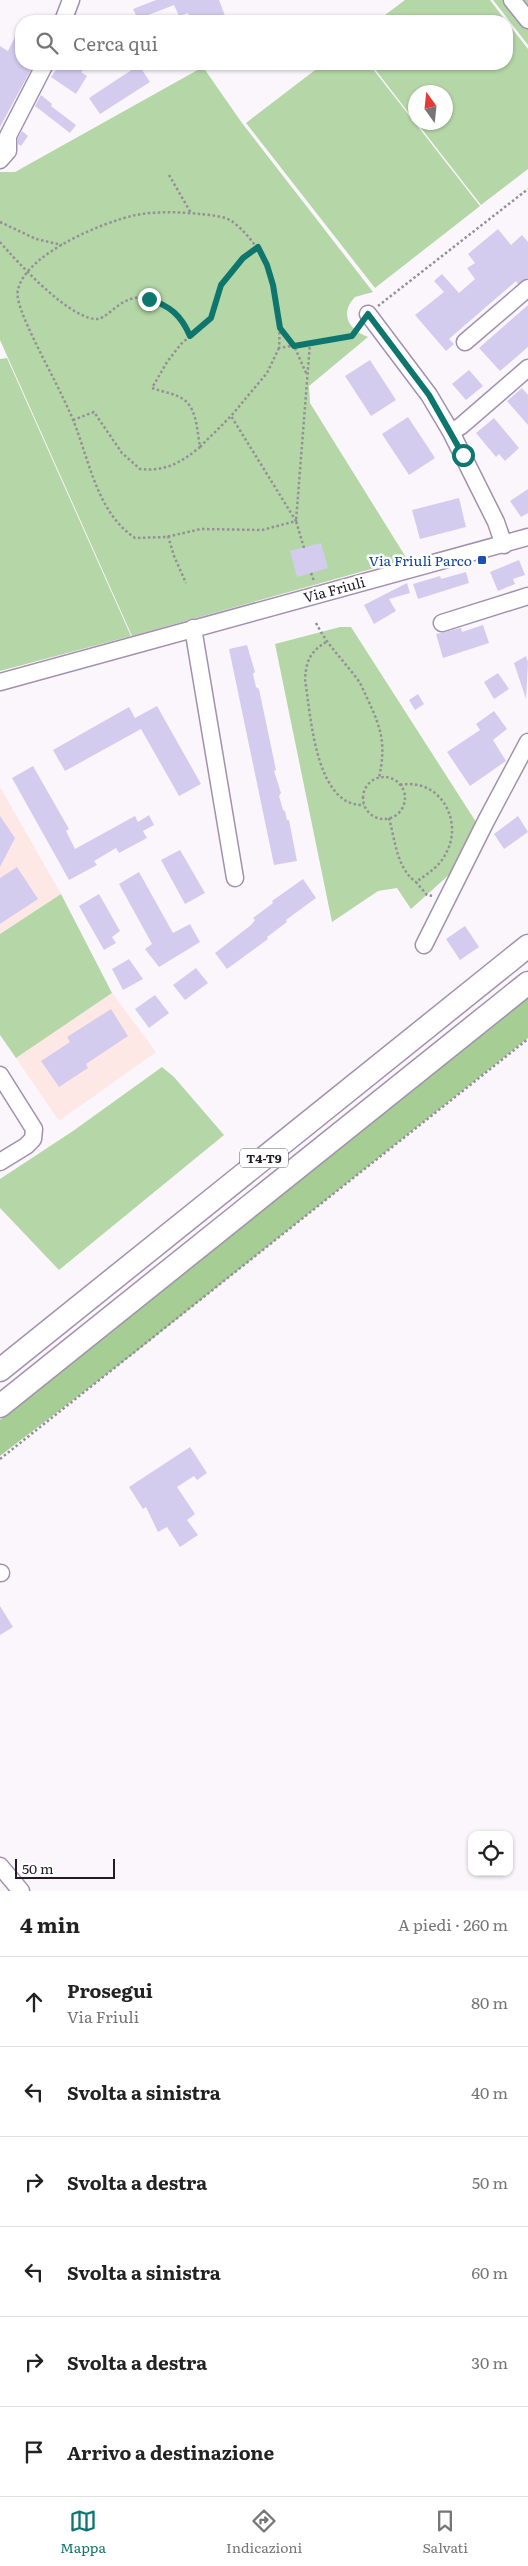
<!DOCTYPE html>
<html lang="it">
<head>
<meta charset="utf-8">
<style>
	:root { --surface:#fff; --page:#f2f2f2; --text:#222; --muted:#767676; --line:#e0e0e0; --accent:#0f766e }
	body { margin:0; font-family:Literata,serif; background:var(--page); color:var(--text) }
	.controls { position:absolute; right:15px; bottom:15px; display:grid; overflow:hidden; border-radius:10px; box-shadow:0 1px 4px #0004 }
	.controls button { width:45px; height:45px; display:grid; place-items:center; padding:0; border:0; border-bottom:1px solid var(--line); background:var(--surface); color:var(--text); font:25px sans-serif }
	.compass { position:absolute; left:408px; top:85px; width:45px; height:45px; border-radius:50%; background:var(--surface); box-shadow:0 1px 4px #0004; rotate:345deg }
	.scale { position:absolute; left:15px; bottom:12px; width:100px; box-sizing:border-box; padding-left:5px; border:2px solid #221b26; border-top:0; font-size:14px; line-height:18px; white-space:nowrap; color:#221b26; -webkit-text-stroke:4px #fff; paint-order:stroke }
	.stop { position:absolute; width:15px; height:15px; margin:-11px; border:4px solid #0f766e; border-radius:50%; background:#fff }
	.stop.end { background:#0f766e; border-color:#fff; box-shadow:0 1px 5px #0008 }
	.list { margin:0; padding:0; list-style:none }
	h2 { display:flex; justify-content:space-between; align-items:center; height:65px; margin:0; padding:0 20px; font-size:21px }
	h2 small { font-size:16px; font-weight:400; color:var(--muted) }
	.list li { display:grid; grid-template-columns:32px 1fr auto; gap:15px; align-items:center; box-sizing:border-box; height:90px; padding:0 20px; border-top:1px solid var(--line) }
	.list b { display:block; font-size:19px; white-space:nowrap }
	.list p { margin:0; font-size:16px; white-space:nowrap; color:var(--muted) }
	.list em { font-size:16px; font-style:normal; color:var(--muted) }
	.icon { flex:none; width:28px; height:28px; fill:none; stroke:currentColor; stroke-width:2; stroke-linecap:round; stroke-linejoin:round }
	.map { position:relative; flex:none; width:528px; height:1891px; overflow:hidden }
	.search { position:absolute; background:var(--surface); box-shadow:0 1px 4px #0004; left:15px; right:15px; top:15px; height:55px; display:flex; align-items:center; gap:12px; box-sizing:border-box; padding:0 18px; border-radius:20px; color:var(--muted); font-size:19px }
	.sheet { height:605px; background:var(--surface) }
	nav { display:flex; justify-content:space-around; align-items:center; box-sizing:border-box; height:70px; border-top:1px solid var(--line); background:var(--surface); font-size:14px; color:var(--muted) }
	nav a { display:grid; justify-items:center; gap:2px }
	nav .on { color:var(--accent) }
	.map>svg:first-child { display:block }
	.industrial { fill:#fee8e5 }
	.green { fill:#b5d6a7 }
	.forest { fill:#a6ce94 }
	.building { fill:#d4ccee }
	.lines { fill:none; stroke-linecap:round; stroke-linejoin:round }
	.minor-casing { stroke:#a390ae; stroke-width:19 }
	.highway-casing { stroke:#a390ae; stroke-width:25 }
	.path { stroke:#959098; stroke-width:2.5; stroke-dasharray:2.5 2.5; stroke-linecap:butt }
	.minor { stroke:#fff; stroke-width:16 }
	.highway { stroke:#fff; stroke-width:22 }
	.route { stroke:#0f766e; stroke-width:6 }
	.transit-dot { fill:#1a4fb4; stroke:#fff; stroke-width:2 }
	.labels { text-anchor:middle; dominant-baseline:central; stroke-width:5; stroke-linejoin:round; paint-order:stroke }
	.shield { fill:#fff; stroke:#645f67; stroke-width:1 }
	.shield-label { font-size:12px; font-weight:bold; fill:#221b26 }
	.transit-label { font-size:14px; fill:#164399; stroke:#fff; text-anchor:end }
	.street-label { font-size:14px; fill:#221b26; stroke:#fff }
</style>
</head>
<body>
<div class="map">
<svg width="528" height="1891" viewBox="0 0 528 1891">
	<rect width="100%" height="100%" fill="#faf6fc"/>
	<path class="industrial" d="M0,787L61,894L0,934Z
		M112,993L156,1052L59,1121L16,1058Z"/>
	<path class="green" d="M405,0H490L506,21H377Z
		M493,0H528V45Z
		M507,22L528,49V169L481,205L417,123L446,122V92H416L415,121L371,64H507Z
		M323,64H369L480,206L375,288L246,123Z
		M203,67L242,123L373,292L355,297C339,314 349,330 368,337L309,386L310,403L407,559L132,636L0,340V172H15Z
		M7,358L131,636L0,671V359Z
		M340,627H351L476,822L451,873L411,909L397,888L378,891L332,922L275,644Z
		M61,894L112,993L16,1058L0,1035V934Z
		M162,1067L174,1077L224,1135L59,1270L0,1208V1179L73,1131Z"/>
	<path class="forest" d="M528,998V1038L137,1351L0,1456V1420Z"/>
	<path class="building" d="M156,0H219L227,21H191L188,13L179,16L174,5L138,19L133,9Z
		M21,25V64H34L0,127V46L8,51Z
		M60,64H88L81,72L87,76L76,94L51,77Z
		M139,65L150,82L100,114L89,98Z
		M41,95L52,104L51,106L76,125L70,133L35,106Z
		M22,131L28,136L21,146L18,144V138Z
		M498,229L511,245L522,235L528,242V278L518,284L516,281L457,332L449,339L454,344L446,351L415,315L444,292L434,281L442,274L459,293L475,279L467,268L475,263L468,254Z
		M528,305V347L500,371L479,348Z
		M370,360L396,400L371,416L345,376Z
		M469,370L483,386L466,400L452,384Z
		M522,388L528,395V425L507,401Z
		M408,417L435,458L409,475L382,434Z
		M494,418L519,448L505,461L499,454L496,457L476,433Z
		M528,489V513L521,517L510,501Z
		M459,498L466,527L420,539L412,510Z
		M321,543L328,568L297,577L290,551Z
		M519,560L525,575L513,579L515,584L498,591L490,572Z
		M466,572L469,583L418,599L413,584L440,576L441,579Z
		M407,583L410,593L389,599L396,611L374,624L364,605Z
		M483,625L489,643L443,658L436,634L461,628L462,632Z
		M247,645L255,672L253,674L256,687L259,689L276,770L274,771L281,793L279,796L283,810L285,811L287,820H289L297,861L274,865L229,649Z
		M526,656L528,662L526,699L514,663Z
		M498,673L509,689L494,699L484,682Z
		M418,694L424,704L415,710L409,700Z
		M157,706L201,784L179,796L141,729L65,771L53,750L129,707L135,718Z
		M494,711L507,729L493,740L506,761L470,786L447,752L480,730L476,724Z
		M33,766L69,829L66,831L75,849L135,816L138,822L149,815L154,825L143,831L147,838L119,853L116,848L94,861L97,865L69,880L12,778Z
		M0,816L15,838L0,867Z
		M518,816L528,832L504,849L494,834Z
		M180,850L205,893L185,904L161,860Z
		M17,867L38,899L0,924V878Z
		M139,872L173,933L190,924L200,942L159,967L145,949L152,944L119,884Z
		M303,879L316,898L286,920L287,922L267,937L268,939L227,969L215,953L251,925L255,920L253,918L273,903L272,901Z
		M99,894L120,931L112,937L116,943L104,950L79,906Z
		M465,926L479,947L460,960L446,939Z
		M129,959L143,979L123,990L112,969Z
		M196,968L208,983L185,1000L173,985Z
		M155,995L169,1013L149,1028L135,1009Z
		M111,1009L128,1036L86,1064L88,1068L59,1087L41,1061L70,1042L67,1037Z
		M190,1447L207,1473L197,1480L194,1476L177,1487L195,1514L187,1520L198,1535L180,1547L167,1527L158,1532L146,1507L143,1509L129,1487Z
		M0,1606L13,1627L0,1635Z"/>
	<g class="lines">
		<g class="minor-casing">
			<path id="minor" d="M512,0L528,20
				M63,21L71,0
				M0,160L8,151V136L45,64
				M368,314L429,395L451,432L496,522L504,545
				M465,342L528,288
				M451,432L461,426L528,368
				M442,623L528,596
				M193,628L235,878
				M0,682L528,537
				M424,945L486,821L528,742
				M0,1075L34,1129L33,1139L26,1146L0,1162
				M0,1573H1
				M0,1866L21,1891"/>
		</g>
		<g class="highway-casing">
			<path id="highway" d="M0,1370L528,946
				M0,1406L528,983"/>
		</g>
		<path class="path" d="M169,175L191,213
			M0,222L36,239L62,245
			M0,242C17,262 72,322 99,319C108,315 114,308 122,303C149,286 179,310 190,335
			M378,306L528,189
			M280,328L294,346L307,375
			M279,348L267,373L231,416L296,521L262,530L201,529L166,537L135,538C95,511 89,456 71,415C56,381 37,349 23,315C20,306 15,295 19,286C31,252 103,222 136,215C157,211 179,212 200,214C210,215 225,216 233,222C271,252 282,302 279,348L352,336L359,326
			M73,420L94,412L122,453L140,469C165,472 182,462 200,447C197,431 197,408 183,399C174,393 162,392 152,388L167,362L181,344L211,318L221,285L243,258L258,247
			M200,447L231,416
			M168,536L174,556L186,583
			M304,548L296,521L310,343
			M311,573L314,581
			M316,623C326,643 341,658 355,676C361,683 364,692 368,700C382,730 386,745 379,778
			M326,642C310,652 306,661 305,680C311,715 315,807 364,805
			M363 798a21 21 0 1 1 42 0a21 21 0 1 1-42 0Z
			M400,785C440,777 465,822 445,855C439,867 427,874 416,882L427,895L433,896
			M389,818C395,840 397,869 416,882
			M0,1459L528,1039"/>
		<use href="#minor" class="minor"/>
		<use href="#highway" class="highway"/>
	</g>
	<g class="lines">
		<path class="route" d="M149,299C170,306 181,315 190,336L211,318L221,285L243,258L258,247L267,265L273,285L280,328L294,346L352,336L368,314L429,395L463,455"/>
	</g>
	<rect class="transit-dot" x="477" y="555" width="10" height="10" rx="2.5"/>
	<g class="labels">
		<rect class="shield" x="240" y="1148.5" width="48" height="19" rx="4"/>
		<g class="shield-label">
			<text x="264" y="1158">T4-T9</text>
		</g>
		<g class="transit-label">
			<text x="472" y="560">Via Friuli Parco</text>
		</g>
		<g class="street-label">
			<text transform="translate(334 589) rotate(-15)">Via Friuli</text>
		</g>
	</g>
</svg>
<div class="controls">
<button><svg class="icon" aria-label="locate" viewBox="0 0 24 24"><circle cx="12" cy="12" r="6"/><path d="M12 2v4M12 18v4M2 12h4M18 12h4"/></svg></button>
</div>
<svg class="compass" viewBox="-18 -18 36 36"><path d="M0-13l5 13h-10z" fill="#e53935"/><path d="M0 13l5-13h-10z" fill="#767676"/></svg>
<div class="scale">50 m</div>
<div class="stop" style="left:463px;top:455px"></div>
<div class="stop end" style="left:149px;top:299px"></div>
<div class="search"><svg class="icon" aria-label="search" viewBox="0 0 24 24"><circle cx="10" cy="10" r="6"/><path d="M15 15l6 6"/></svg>Cerca qui</div>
</div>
<section class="sheet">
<h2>4 min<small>A piedi · 260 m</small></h2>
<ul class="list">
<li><svg class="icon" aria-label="ahead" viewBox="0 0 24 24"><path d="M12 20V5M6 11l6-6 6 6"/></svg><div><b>Prosegui</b><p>Via Friuli</p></div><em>80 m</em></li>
<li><svg class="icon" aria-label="left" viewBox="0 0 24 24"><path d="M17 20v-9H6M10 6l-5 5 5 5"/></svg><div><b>Svolta a sinistra</b></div><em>40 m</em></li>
<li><svg class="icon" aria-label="right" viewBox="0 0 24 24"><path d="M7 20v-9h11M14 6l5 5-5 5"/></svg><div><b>Svolta a destra</b></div><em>50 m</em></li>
<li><svg class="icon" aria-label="left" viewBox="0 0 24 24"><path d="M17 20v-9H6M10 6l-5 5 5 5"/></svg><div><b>Svolta a sinistra</b></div><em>60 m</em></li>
<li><svg class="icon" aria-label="right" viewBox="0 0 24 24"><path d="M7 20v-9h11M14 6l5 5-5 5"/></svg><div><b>Svolta a destra</b></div><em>30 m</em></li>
<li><svg class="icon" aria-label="arrive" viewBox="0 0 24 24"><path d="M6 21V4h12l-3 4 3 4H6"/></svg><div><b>Arrivo a destinazione</b></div></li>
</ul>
</section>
<nav>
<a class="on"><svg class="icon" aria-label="map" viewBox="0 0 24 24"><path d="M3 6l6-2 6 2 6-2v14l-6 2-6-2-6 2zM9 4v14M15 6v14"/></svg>Mappa</a>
<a><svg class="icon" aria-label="directions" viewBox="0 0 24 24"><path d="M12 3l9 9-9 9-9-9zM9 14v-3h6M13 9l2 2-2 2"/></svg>Indicazioni</a>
<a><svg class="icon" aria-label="saved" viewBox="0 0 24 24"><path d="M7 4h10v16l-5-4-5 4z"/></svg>Salvati</a>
</nav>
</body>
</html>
